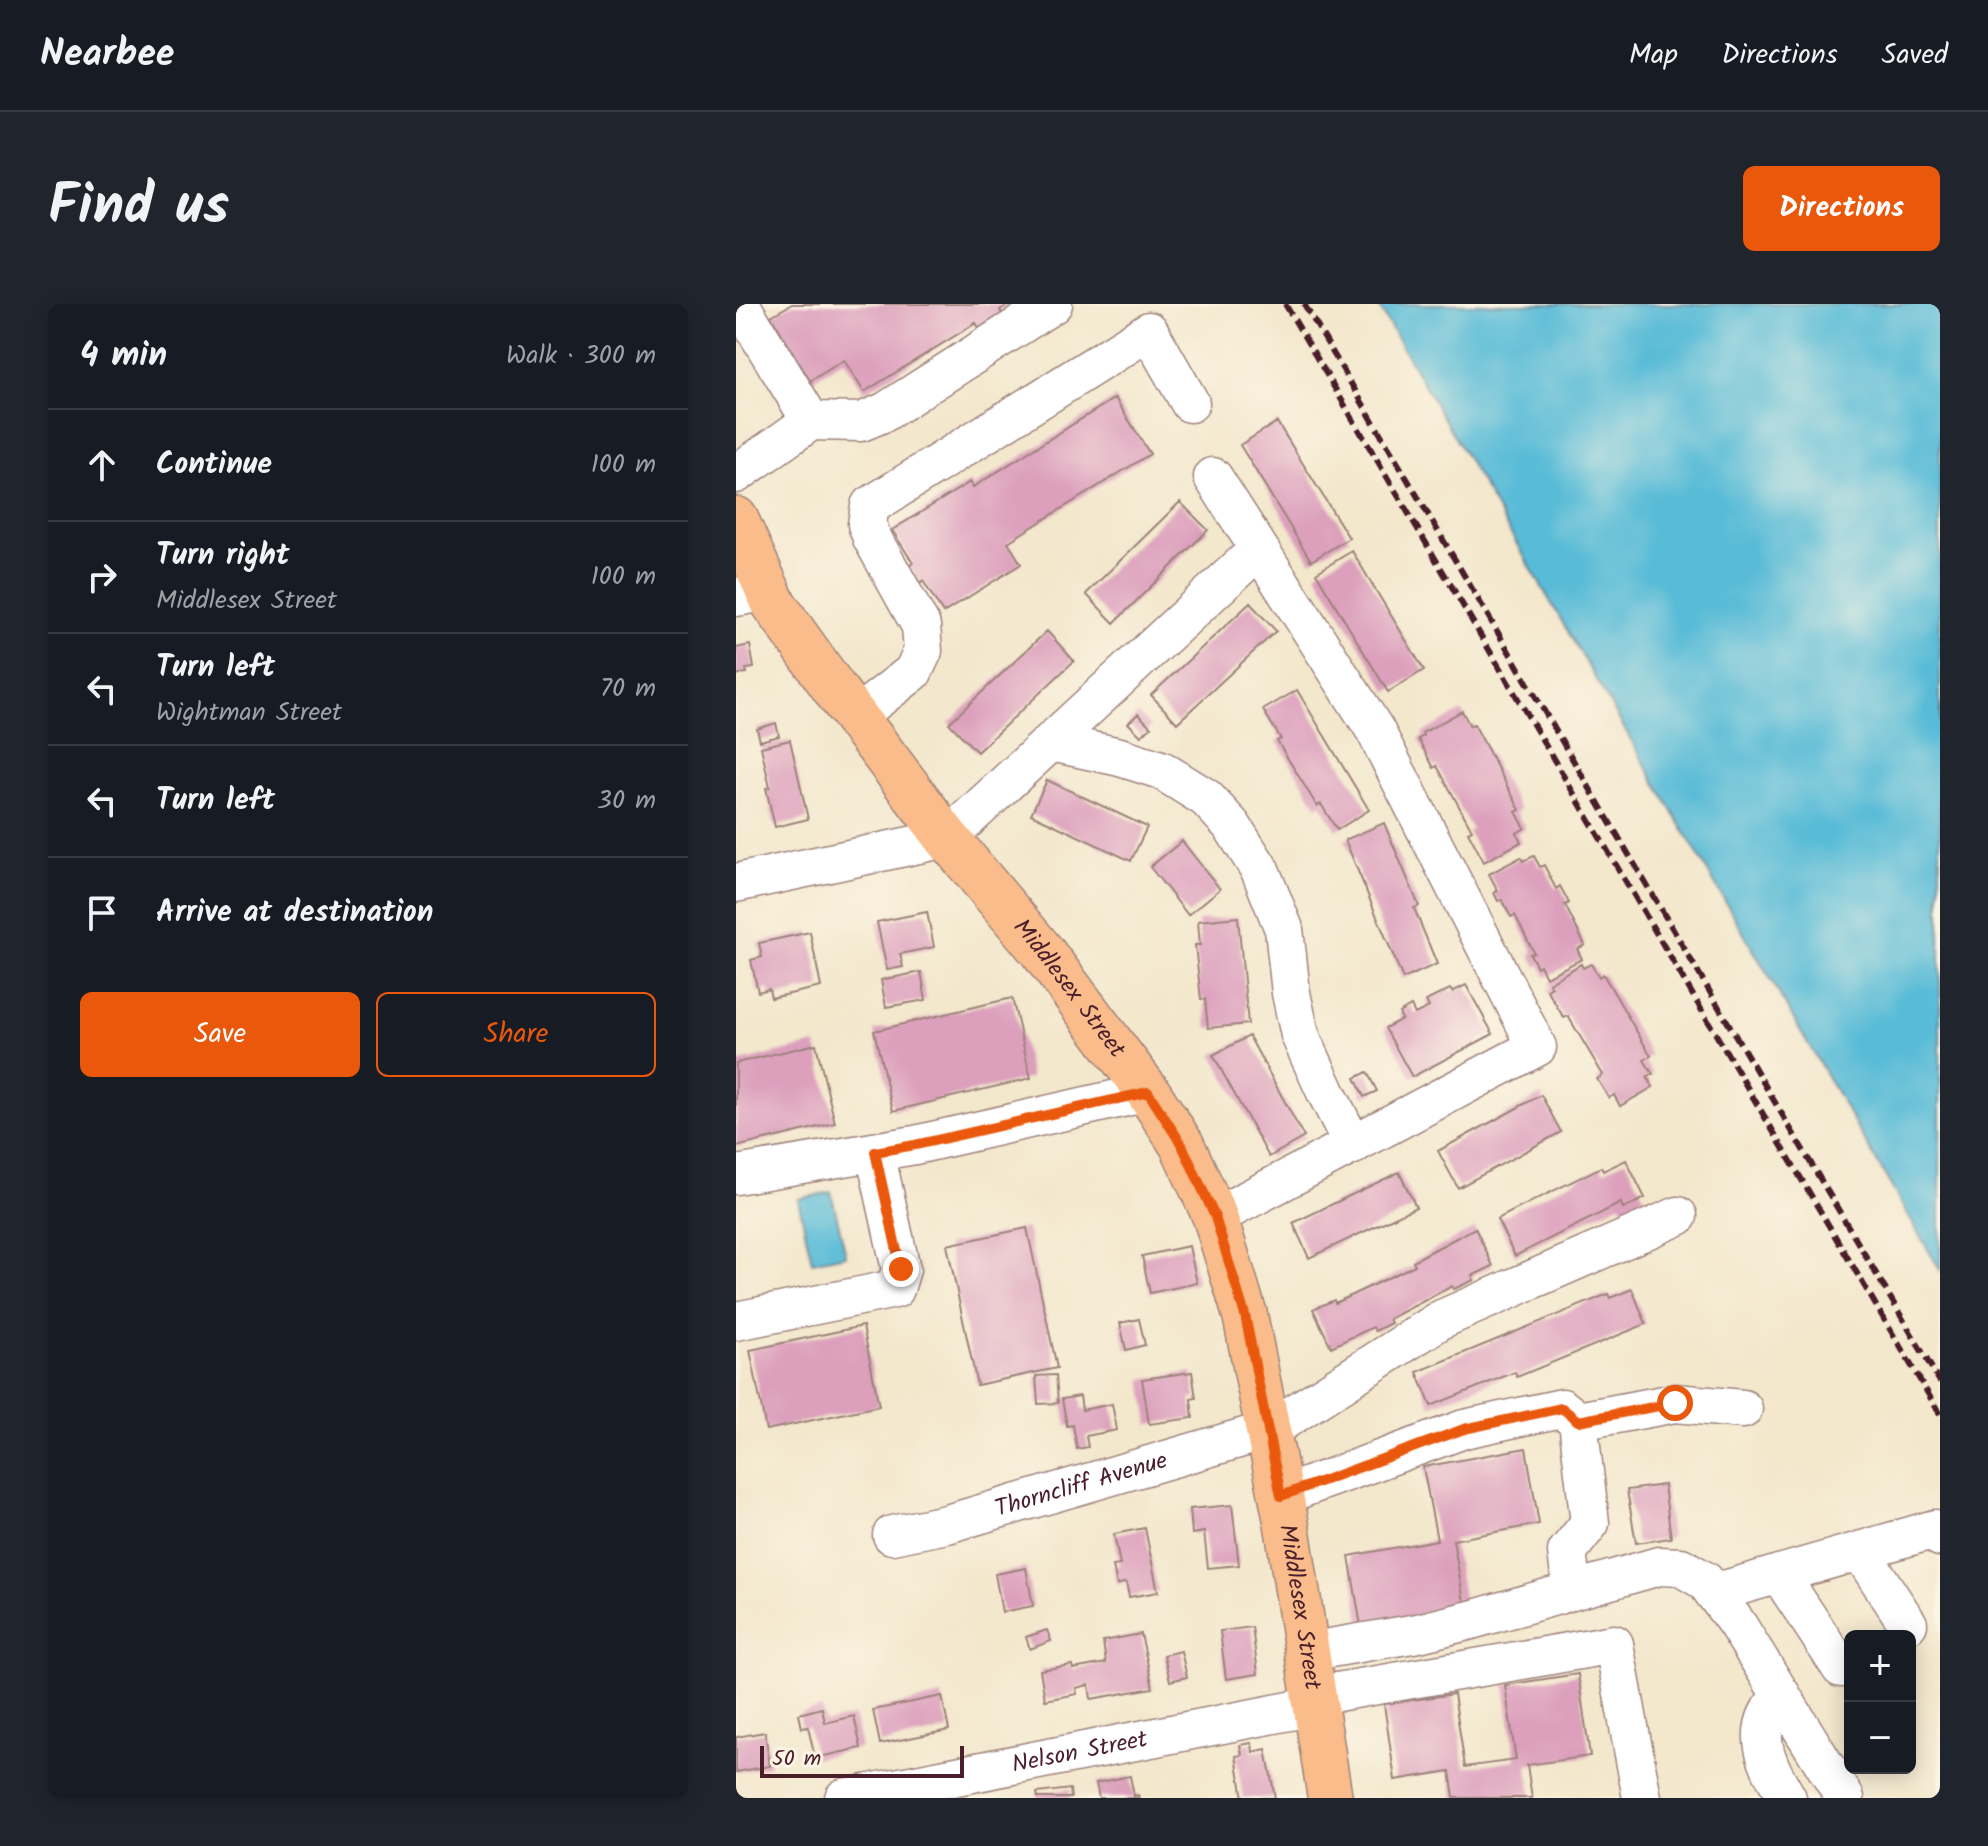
<!DOCTYPE html>
<html lang="en">
<head>
<meta charset="utf-8">
<style>
	:root { --surface:#171b24; --page:#20242c; --text:#f1f3f6; --muted:#9ea1a6; --line:#363941; --accent:#ea580c }
	body { margin:0; font-family:Kalam,sans-serif; background:var(--page); color:var(--text) }
	.controls { position:absolute; right:24px; bottom:24px; display:grid; overflow:hidden; border-radius:12px; box-shadow:0 4px 20px #0003 }
	.controls button { width:72px; height:72px; display:grid; place-items:center; padding:0; border:0; border-bottom:2px solid var(--line); background:var(--surface); color:var(--text); font:40px sans-serif }
	.scale { position:absolute; left:24px; bottom:20px; width:204px; box-sizing:border-box; padding-left:8px; border:4px solid #4a1f2b; border-top:0; font-size:22px; line-height:28px; white-space:nowrap; color:#4a1f2b; -webkit-text-stroke:6px #fcf5e5; paint-order:stroke }
	.stop { position:absolute; width:24px; height:24px; margin:-18px; border:6px solid #ea580c; border-radius:50%; background:#fff }
	.stop.end { background:#ea580c; border-color:#fff; box-shadow:0 2px 8px #0008 }
	.list { margin:0; padding:0; list-style:none }
	h2 { display:flex; justify-content:space-between; align-items:center; height:104px; margin:0; padding:0 32px; font-size:34px }
	h2 small { font-size:26px; font-weight:400; color:var(--muted) }
	.list li { display:grid; grid-template-columns:52px 1fr auto; gap:24px; align-items:center; box-sizing:border-box; height:112px; padding:0 32px; border-top:2px solid var(--line) }
	.list b { display:block; font-size:30px; white-space:nowrap }
	.list p { margin:0; font-size:26px; white-space:nowrap; color:var(--muted) }
	.list em { font-size:26px; font-style:normal; color:var(--muted) }
	.actions { display:flex; gap:16px; padding:24px 32px }
	.actions a { flex:1; padding:18px 0; border:2px solid var(--accent); border-radius:12px; text-align:center; font-size:28px; color:var(--accent) }
	.actions .main { background:var(--accent); color:#fff }
	.icon { flex:none; width:44px; height:44px; fill:none; stroke:currentColor; stroke-width:2; stroke-linecap:round; stroke-linejoin:round }
	.map { position:relative; flex:none; width:1204px; height:1494px; overflow:hidden; border-radius:12px }
	header { display:flex; align-items:center; gap:48px; box-sizing:border-box; height:112px; padding:0 40px; background:var(--surface); border-bottom:2px solid var(--line) }
	header strong { font-size:38px }
	nav { display:flex; gap:44px; margin-inline-start:auto; font-size:28px }
	.intro { display:flex; align-items:center; justify-content:space-between; box-sizing:border-box; height:192px; padding:0 48px }
	h1 { margin:0; font-size:56px }
	.button { padding:20px 36px; border-radius:12px; background:var(--accent); color:#fff; font-size:28px; font-weight:700 }
	main { display:flex; gap:48px; padding:0 48px }
	aside { flex:1; background:var(--surface); border-radius:12px; box-shadow:0 4px 20px #0003 }
	.map>svg:first-child { display:block }
	.water { fill:#59bbd7; stroke:#526d81; stroke-width:2 }
	.building { fill:#dc9fbc }
	.lines { fill:none; stroke-linecap:round; stroke-linejoin:round }
	.minor-casing { stroke:#9e837c; stroke-width:41 }
	.major-casing { stroke:#9e837c; stroke-width:47 }
	.minor { stroke:#fff; stroke-width:38 }
	.major { stroke:#f9bc8a; stroke-width:44 }
	.rail { stroke:#4a1f2b; stroke-width:6; stroke-dasharray:12 6; stroke-linecap:butt }
	.route { stroke:#ea580c; stroke-width:10 }
	.labels { text-anchor:middle; dominant-baseline:central; stroke-width:7; stroke-linejoin:round; paint-order:stroke }
	.street-label { font-size:24px; fill:#4a1f2b; stroke:#fcf5e5 }
</style>
</head>
<body>
<header>
<strong>Nearbee</strong>
<nav><a>Map</a><a>Directions</a><a>Saved</a></nav>
</header>
<div class="intro"><h1>Find us</h1><a class="button">Directions</a></div>
<main>
<aside>
<h2>4 min<small>Walk · 300 m</small></h2>
<ul class="list">
<li><svg class="icon" aria-label="ahead" viewBox="0 0 24 24"><path d="M12 20V5M6 11l6-6 6 6"/></svg><div><b>Continue</b></div><em>100 m</em></li>
<li><svg class="icon" aria-label="right" viewBox="0 0 24 24"><path d="M7 20v-9h11M14 6l5 5-5 5"/></svg><div><b>Turn right</b><p>Middlesex Street</p></div><em>100 m</em></li>
<li><svg class="icon" aria-label="left" viewBox="0 0 24 24"><path d="M17 20v-9H6M10 6l-5 5 5 5"/></svg><div><b>Turn left</b><p>Wightman Street</p></div><em>70 m</em></li>
<li><svg class="icon" aria-label="left" viewBox="0 0 24 24"><path d="M17 20v-9H6M10 6l-5 5 5 5"/></svg><div><b>Turn left</b></div><em>30 m</em></li>
<li><svg class="icon" aria-label="arrive" viewBox="0 0 24 24"><path d="M6 21V4h12l-3 4 3 4H6"/></svg><div><b>Arrive at destination</b></div></li>
</ul>
<div class="actions"><a class="main">Save</a><a>Share</a></div>
</aside>
<div class="map">
<svg width="1204" height="1494" viewBox="0 0 1204 1494">
	<rect width="100%" height="100%" fill="#fcf5e5"/>
	<filter id="ink" filterUnits="userSpaceOnUse"><feTurbulence type="fractalNoise" baseFrequency=".0125" numOctaves="2"/><feDisplacementMap in="SourceGraphic" scale="16" xChannelSelector="R" yChannelSelector="G"/><feConvolveMatrix kernelMatrix="1 2 1 2 8 2 1 2 1" color-interpolation-filters="sRGB"/></filter>
	<filter id="wash" filterUnits="userSpaceOnUse"><feTurbulence type="fractalNoise" baseFrequency=".006" numOctaves="4" result="noise"/><feDisplacementMap in="SourceGraphic" scale="32" xChannelSelector="R" yChannelSelector="G"/><feGaussianBlur stdDeviation="1.8" result="paint"/><feColorMatrix in="noise" values="0 0 0 0 0 0 0 0 0 0 0 0 0 0 0 0 0 1.4 0 .05"/><feComposite in="paint" operator="in"/></filter>
	<g filter="url(#wash)">
		<rect width="100%" height="100%" fill="#f3e7cc"/>
		<path class="water" d="M641,0H1204V966Z
			M95,888L110,951L76,958L62,895Z"/>
		<g id="blocks">
			<path class="building" d="M56,0H274L264,6L271,18L248,32L240,19L128,88L108,56L74,77L35,12Z
				M379,94L414,150L272,238L285,260L207,309L187,277L184,280L173,262L177,259L156,226L234,178L237,183Z
				M541,118L613,234L575,257L504,141Z
				M444,198L472,226L378,319L350,290Z
				M616,247L688,366L652,388L580,269Z
				M514,299L540,327L441,419L415,391Z
				M311,327L338,357L241,448L213,419Z
				M14,341L18,364L10,365L11,369L0,371V344Z
				M561,386L633,506L601,526L585,500L581,502L541,437L545,435L527,406Z
				M726,407L734,422L738,420L784,506L780,508L789,524L781,529L785,538L748,558L732,528L736,526L701,462L698,464L682,435L687,432L686,429Z
				M402,410L415,423L405,432L392,419Z
				M40,419L43,432L24,437L21,425Z
				M54,436L72,515L39,523L30,484L34,483L25,443Z
				M311,476L411,523L395,557L295,510Z
				M648,519L683,602L678,604L701,660L667,675L609,536Z
				M446,537L484,585L452,611L414,563Z
				M798,552L804,563L808,561L820,585L824,582L833,599L829,601L849,641L841,645L846,655L810,673L804,661L801,663L794,650L798,649L779,611L775,613L766,596L762,597L758,589L762,587L753,570L785,553L787,557Z
				M191,608L198,643L164,650L167,663L151,666L141,618Z
				M502,613L512,720L472,724L469,695H465L459,641H464L462,617Z
				M74,628L85,683L35,694L33,685L22,688L15,656L26,653L23,639Z
				M845,660L847,664L855,660L863,673L867,670L915,752L908,756L917,770L911,773L917,783L884,802L878,791L873,794L861,775L867,771L832,712L828,714L811,686L816,683L813,679Z
				M185,668L190,696L150,703L145,676Z
				M730,681L757,730L676,773L649,724L666,715L663,709L675,702L679,710L693,703L690,697L714,685L716,688Z
				M276,694L295,774L157,807L138,727Z
				M513,732L568,833L533,853L477,751Z
				M80,740L99,819L0,843V759Z
				M631,768L641,787L628,793L619,774Z
				M805,791L825,828L722,884L702,847Z
				M890,856L909,894L887,905L885,899L779,952L761,915L865,863L867,867Z
				M663,868L680,903L573,954L557,919Z
				M291,924L321,1064L241,1081L211,941Z
				M739,924L757,962L736,972L738,976L718,985L716,982L653,1015L655,1019L639,1027L637,1023L595,1043L577,1005L598,996L599,999L679,961L677,957Z
				M453,942L461,979L414,989L406,952Z
				M896,985L910,1020L781,1073L779,1068L695,1102L681,1068L872,990L874,994Z
				M403,1015L409,1041L390,1046L384,1019Z
				M127,1022L143,1102L30,1126L14,1046Z
				M456,1068L460,1094L455,1095L457,1114L413,1120L406,1075Z
				M320,1071L322,1099L302,1100L300,1072Z
				M344,1092L346,1106L376,1100L381,1126L350,1132L352,1143L341,1145L337,1121L331,1122L326,1095Z
				M790,1144L803,1220L717,1236L730,1309L626,1328L613,1252L701,1236L687,1163Z
				M928,1181L935,1234L900,1239L891,1186Z
				M496,1201L503,1261L472,1264L468,1228L456,1230L454,1205Z
				M409,1224L422,1288L393,1293L390,1278L381,1281L377,1262L384,1261L378,1230Z
				M290,1264L297,1302L266,1308L259,1270Z
				M516,1323L522,1370L490,1375L484,1327Z
				M311,1326L315,1337L294,1345L290,1333Z
				M405,1330L417,1384L355,1395L353,1381L340,1384L341,1390L309,1396L304,1366L336,1361L337,1365L370,1359L367,1337Z
				M445,1347L451,1373L434,1377L428,1351Z
				M842,1370L854,1452L791,1461L796,1494H718L714,1467L659,1476L648,1400L718,1390L729,1463L780,1456L769,1381Z
				M206,1392L213,1426L144,1440L137,1406Z
				M86,1404L89,1419L118,1412L125,1444L79,1454L72,1423L66,1424L63,1410Z
				M29,1428L34,1462L0,1468V1433Z
				M516,1439L517,1448L530,1445L539,1494H507L500,1452L506,1451L504,1441Z
				M394,1472L398,1492L402,1491L403,1494H363L360,1479Z
				M334,1485L335,1494H302L301,1489Z"/>
		</g>
	</g>
	<g filter="url(#ink)">
		<use href="#blocks" fill-opacity="0" stroke="#9e837c" stroke-width="2"/>
		<g class="lines">
			<g class="minor-casing">
				<g id="minor">
					<path d="M75,117L125,118L149,108L317,0"/>
					<path d="M0,170L75,117L4,0"/>
					<path d="M477,173L639,426L801,743L479,913"/>
					<path d="M0,293L32,287"/>
					<path d="M119,413L177,368L187,347L185,322L136,234L131,220L134,202L413,27L454,99"/>
					<path d="M315,438L384,453L425,466L470,494L496,522L524,566L548,625L555,689L564,731L590,788L617,841"/>
					<path d="M0,579L211,534L522,246"/>
					<path d="M0,871L179,841L412,788"/>
					<path d="M0,1017L159,985L165,965L139,848"/>
					<path d="M842,1117L939,1099L1007,1105"/>
					<path d="M545,1192L728,1125L826,1104L842,1117L854,1219L831,1248L836,1286"/>
					<path id="s1" d="M156,1231L211,1220L533,1126L706,1015L942,912"/>
					<path d="M1124,1247L1172,1320"/>
					<path d="M1043,1270L1105,1364"/>
					<path d="M978,1289L1199,1225L1204,1233"/>
					<path d="M571,1348L682,1329L735,1316L923,1262L945,1263L969,1277L1001,1320L1109,1494"/>
					<path d="M578,1392L878,1340L906,1494"/>
					<path d="M1046,1392C1011,1425 1031,1460 1051,1494"/>
					<path id="s2" d="M108,1494L579,1402"/>
				</g>
			</g>
			<g class="major-casing">
				<g id="major">
					<path id="s3" d="M0,215L38,300L102,390L211,534L305,646L412,788L446,841L479,913L509,1011L551,1222L594,1494"/>
				</g>
			</g>
			<use href="#minor" class="minor"/>
			<use href="#major" class="major"/>
			<path class="rail" d="M549,0L1204,1110
				M568,0L1204,1078"/>
		</g>
	</g>
	<g class="lines" filter="url(#ink)">
		<path class="route" d="M165,965L139,848L179,841L412,788L446,841L479,913L509,1011L545,1192L728,1125L826,1104L842,1117L939,1099"/>
	</g>
	<g class="labels">
		<g class="street-label">
			<text stroke="none"><textPath href="#s3" startOffset="578">Middlesex Street</textPath></text>
			<text stroke="none"><textPath href="#s1" startOffset="196">Thorncliff Avenue</textPath></text>
			<text stroke="none"><textPath href="#s3" startOffset="1250">Middlesex Street</textPath></text>
			<text stroke="none"><textPath href="#s2" startOffset="240">Nelson Street</textPath></text>
		</g>
	</g>
</svg>
<div class="controls">
<button>+</button>
<button>−</button>
</div>
<div class="scale">50 m</div>
<div class="stop" style="left:939px;top:1099px"></div>
<div class="stop end" style="left:165px;top:965px"></div>
</div>
</main>
</body>
</html>
